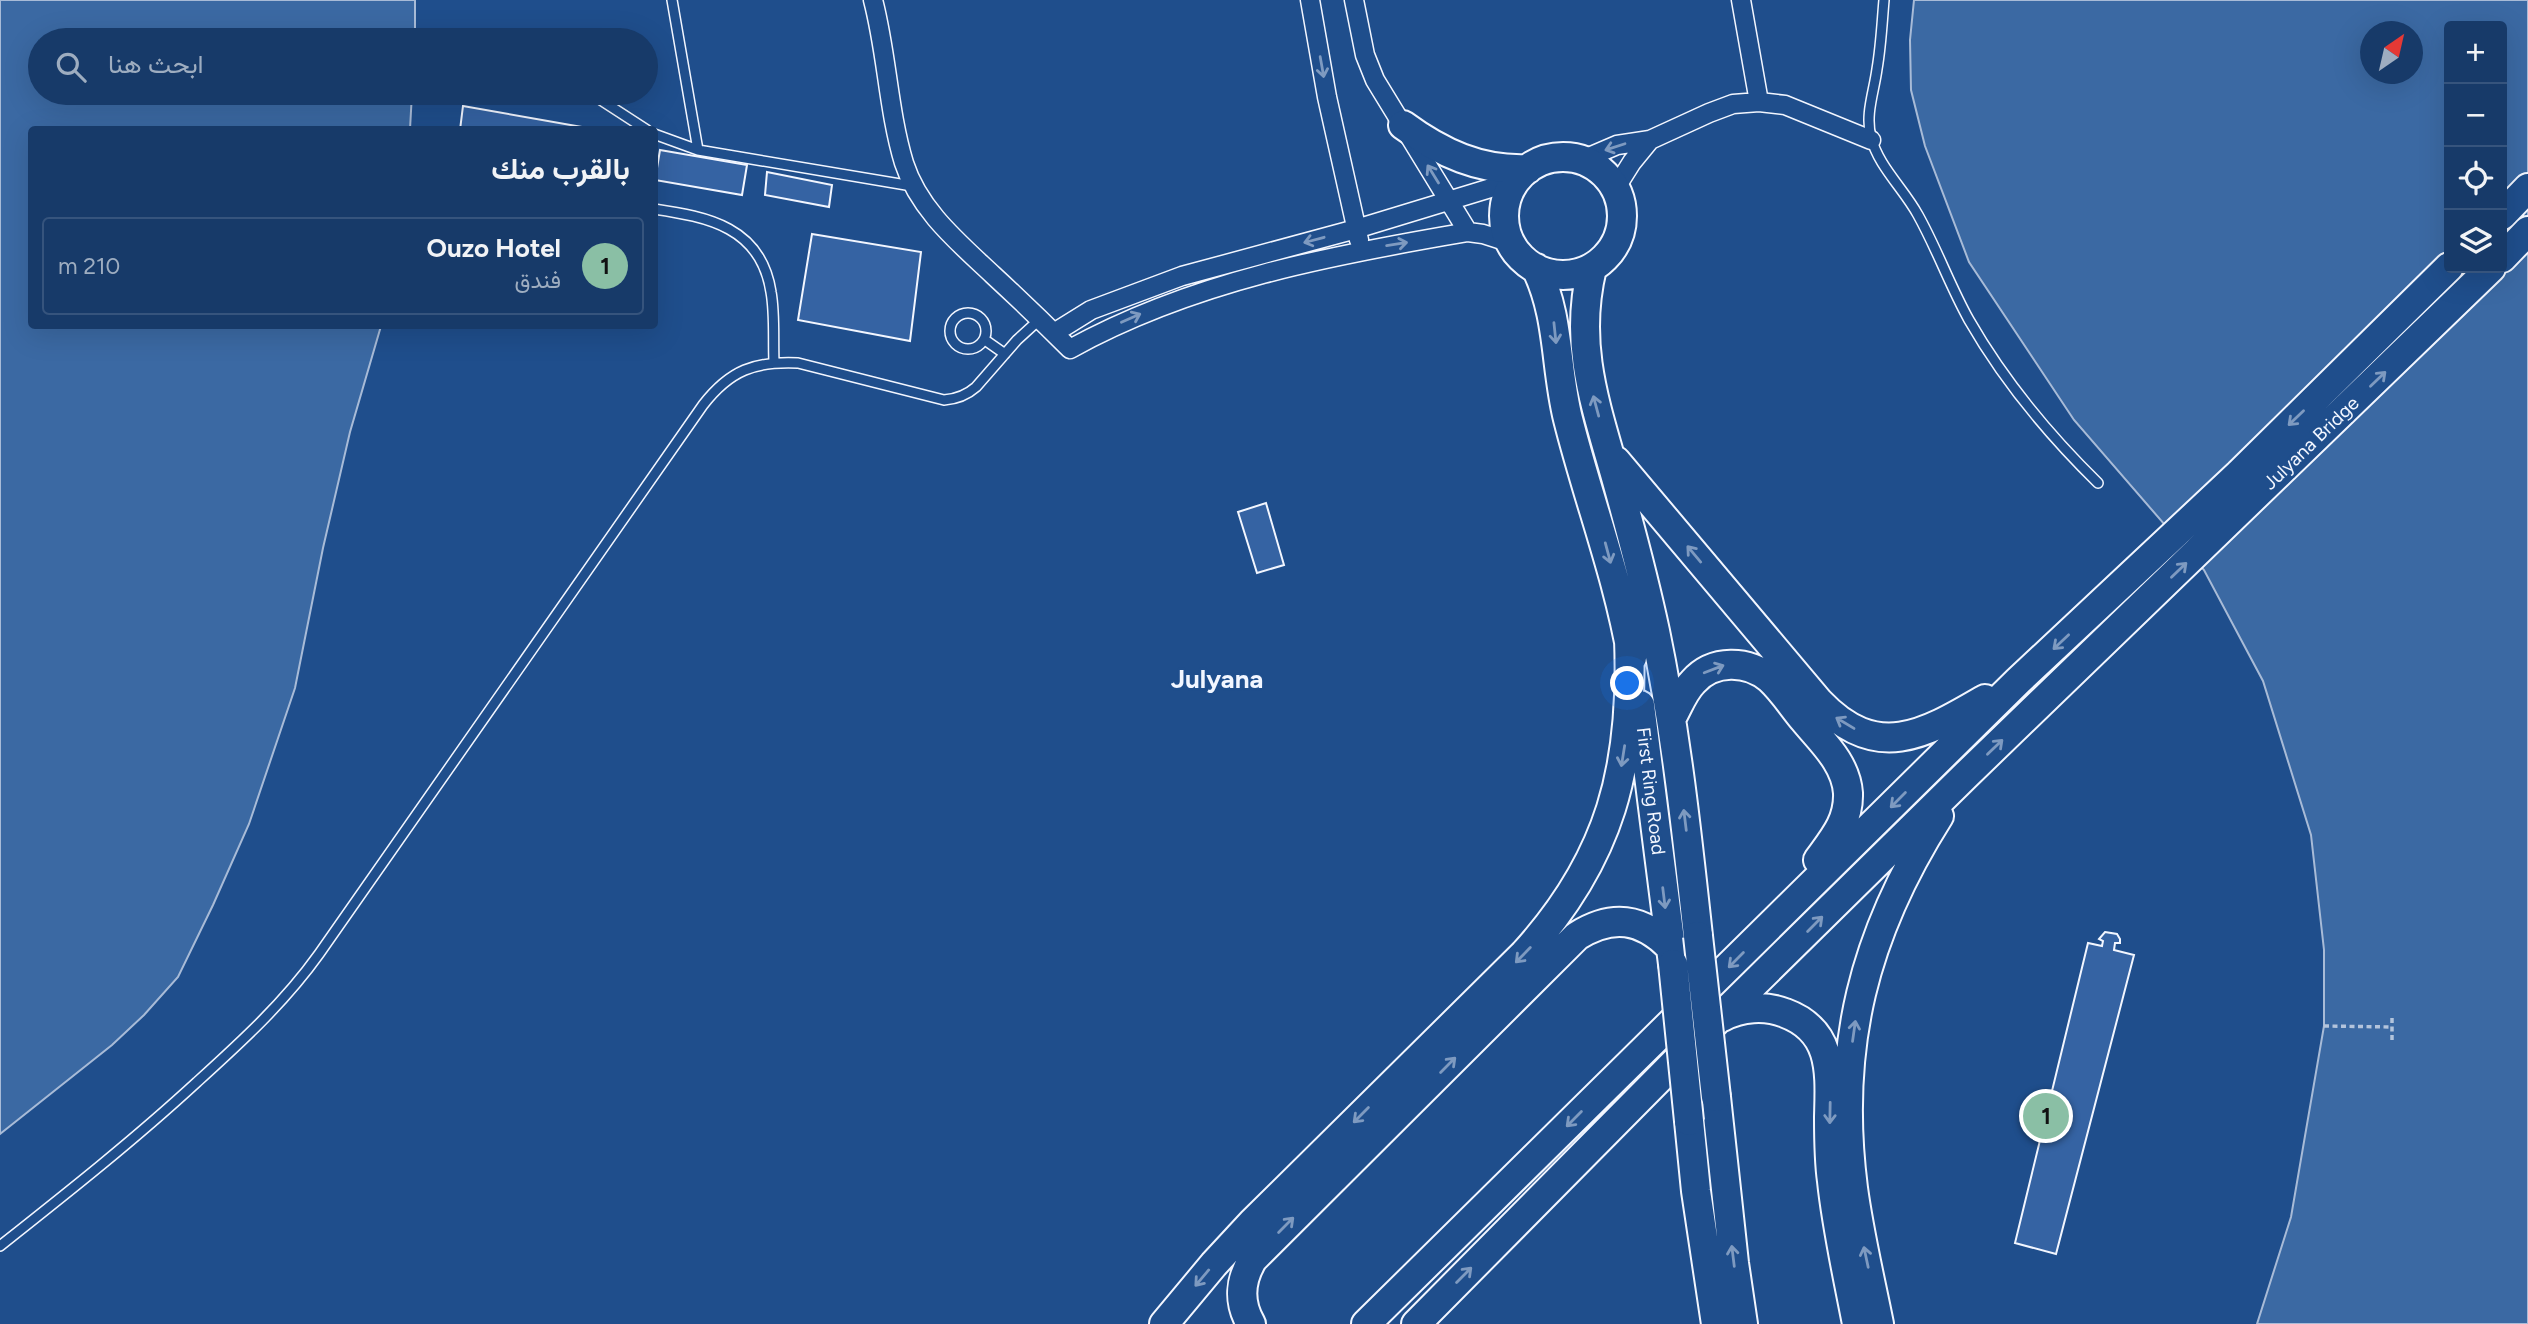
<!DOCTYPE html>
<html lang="ar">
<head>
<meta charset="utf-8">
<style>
	:root { --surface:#173a69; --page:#244571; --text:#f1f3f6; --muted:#9eadc0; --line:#36547d; --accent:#8abfa5 }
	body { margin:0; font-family:Figtree,Vazirmatn,sans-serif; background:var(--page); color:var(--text); direction:rtl }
	.controls { position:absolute; right:21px; top:21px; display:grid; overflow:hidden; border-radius:7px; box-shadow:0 7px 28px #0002 }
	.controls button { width:63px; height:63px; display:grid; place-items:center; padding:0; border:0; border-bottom:2px solid var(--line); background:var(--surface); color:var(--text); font:35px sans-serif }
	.compass { position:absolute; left:2360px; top:21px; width:63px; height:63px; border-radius:50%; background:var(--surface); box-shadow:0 7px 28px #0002; rotate:34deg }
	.you { position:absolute; left:1628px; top:684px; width:24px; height:24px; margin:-18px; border:5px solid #fff; border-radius:50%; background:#1a73e8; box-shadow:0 0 0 10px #1a73e833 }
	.badge { display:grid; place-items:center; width:46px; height:46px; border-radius:50%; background:var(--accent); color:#111; font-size:23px; font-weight:700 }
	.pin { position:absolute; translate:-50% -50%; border:4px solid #fff; box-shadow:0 2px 7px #0006 }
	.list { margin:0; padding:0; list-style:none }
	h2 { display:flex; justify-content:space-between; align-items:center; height:91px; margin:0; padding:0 28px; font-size:30px }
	h2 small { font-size:23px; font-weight:400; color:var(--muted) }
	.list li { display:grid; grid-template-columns:46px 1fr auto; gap:21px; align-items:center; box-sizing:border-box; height:98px; margin:0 14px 14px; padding:0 14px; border:2px solid var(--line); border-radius:7px }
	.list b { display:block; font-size:26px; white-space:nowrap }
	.list p { margin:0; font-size:23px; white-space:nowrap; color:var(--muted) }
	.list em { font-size:23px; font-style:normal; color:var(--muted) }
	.icon { flex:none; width:38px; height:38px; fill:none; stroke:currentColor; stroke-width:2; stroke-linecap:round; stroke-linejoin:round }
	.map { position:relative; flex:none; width:2528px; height:1324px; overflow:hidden; direction:ltr }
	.search { position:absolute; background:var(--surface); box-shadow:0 7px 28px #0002; left:28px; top:28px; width:630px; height:77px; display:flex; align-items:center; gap:18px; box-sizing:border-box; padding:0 24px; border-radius:38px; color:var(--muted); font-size:26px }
	.panel { position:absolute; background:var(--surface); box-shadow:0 7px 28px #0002; left:28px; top:126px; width:630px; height:203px; border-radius:7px; direction:rtl }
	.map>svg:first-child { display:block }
	.water { fill:#3b69a3; stroke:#a8bbd7; stroke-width:2; fill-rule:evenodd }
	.building { fill:#3563a3; stroke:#f2f6ff; stroke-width:2 }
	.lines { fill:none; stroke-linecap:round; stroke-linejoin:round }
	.lane-casing { stroke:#f2f6ff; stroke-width:12 }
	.street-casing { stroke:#f2f6ff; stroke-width:21 }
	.primary-casing { stroke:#f2f6ff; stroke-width:32 }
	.path { stroke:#b3c4dc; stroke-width:3.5; stroke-dasharray:5 3.5; stroke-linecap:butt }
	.lane { stroke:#1f4e8c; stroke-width:9 }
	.street { stroke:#1f4e8c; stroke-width:18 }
	.primary { stroke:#1f4e8c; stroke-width:28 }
	.primary-bridge-casing { stroke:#f2f6ff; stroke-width:32; stroke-linecap:butt }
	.primary-bridge { stroke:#1f4e8c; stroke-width:28 }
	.oneway { stroke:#7e9ac0 }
	.labels { text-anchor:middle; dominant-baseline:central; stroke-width:5; stroke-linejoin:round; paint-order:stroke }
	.street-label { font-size:19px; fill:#f2f6ff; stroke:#1f4e8c }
	.district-label { font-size:26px; font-weight:bold; fill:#f2f6ff; stroke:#1f4e8c }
</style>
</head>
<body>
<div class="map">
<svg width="2528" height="1324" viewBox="0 0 2528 1324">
	<rect width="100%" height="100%" fill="#1f4e8c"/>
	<path class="water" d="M0,0H415V40H40V93H412L410,129L32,130V326H381L350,432L323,548L295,688L249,824L213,905L178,977L144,1015L112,1045L0,1134Z
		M1914,0H2528V1324H2257L2291,1217L2324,1026V950L2311,835L2263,681L2204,570L2074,420L1969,262L1925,146L1911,90L1910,40ZM2449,26H2502V268H2449ZM2370,32H2412V74H2370Z"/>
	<path class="building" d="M463,106L599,130H460Z
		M660,150L747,165L742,195L655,180Z
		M767,172L832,185L829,207L765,195Z
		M812,234L921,252L910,341L798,320Z
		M1266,503L1284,565L1257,573L1238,512Z
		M2105,932L2117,934L2120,939V943H2115L2114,950L2134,955L2056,1254L2015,1243L2088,943L2102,946L2103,941L2099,939Z"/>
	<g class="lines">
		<g class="lane-casing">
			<path id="lane" d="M672,0L698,150
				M1884,0C1882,23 1881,46 1877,69C1874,92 1865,114 1871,137C1878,166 1904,189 1918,215C1937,249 1950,286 1969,320C2004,381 2048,434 2098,483
				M590,93L647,130
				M654,134L698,150L912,186
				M654,209C708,217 761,227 771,292C775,314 773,339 774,362
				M950 331a18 18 0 1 1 36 0a18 18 0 1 1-36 0Z
				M985,340L1005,354
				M0,1246C67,1193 134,1140 197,1082C241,1042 284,1003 319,954L703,405C730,370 755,361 798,363L944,400C957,399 967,395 976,387L1017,340L1040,319"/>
		</g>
		<g class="street-casing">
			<path id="street" d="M873,0C887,53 888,110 904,163C919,210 958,242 993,275C1019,299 1045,324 1070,349C1193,281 1332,255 1468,232L1483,234L1511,243
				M1310,0L1327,97L1359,240
				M1354,0L1365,55L1375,80L1468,232
				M1741,0L1759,102
				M1582,160L1617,145L1650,140L1709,113L1733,104L1759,102L1785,105L1871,140
				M1615,189L1632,162L1650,140
				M1054,333L1091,310L1182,276L1356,229L1517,180"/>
		</g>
		<g class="primary-casing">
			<path id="primary" d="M1403,125C1441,153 1480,171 1528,169
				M1504 216a59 59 0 1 1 118 0a59 59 0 1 1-118 0Z
				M2502,215L2528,188
				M2502,258L2528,231
				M1536,268C1560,317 1555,367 1568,419C1588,499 1618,576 1632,658
				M1592,268C1573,346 1596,406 1617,481C1631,531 1644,580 1655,631C1676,732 1687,834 1698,936
				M1616,461L1819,702C1877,763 1925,734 1985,699
				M1640,705L1673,964
				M1671,719C1678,707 1683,692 1693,682C1713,659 1748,660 1770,679C1783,691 1793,707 1804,720C1822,742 1846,763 1848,793C1849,821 1834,838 1818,860
				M1722,1017C1741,1007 1765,1005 1785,1013C1834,1031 1830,1074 1829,1117C1829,1138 1829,1160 1832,1181C1837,1229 1848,1277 1857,1324
				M1716,1097L1734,1263L1743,1324
				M1689,1121L1696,1191L1716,1324
				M1164,1324L1214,1264L1252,1223L1524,954C1611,858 1634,767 1629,639
				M1251,1324C1238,1302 1240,1280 1253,1259L1577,936C1612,914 1642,918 1670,947
				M1366,1324L2018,681L2239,474L2449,267
				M1416,1324L1717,1020L1966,775L2491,268
				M1879,1324C1870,1279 1859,1233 1853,1188C1835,1047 1864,934 1939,816"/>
		</g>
		<path class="path" d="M2324,1026L2392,1027
			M2392,1040V1015"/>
		<use href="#lane" class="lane"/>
		<use href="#street" class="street"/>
		<use href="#primary" class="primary"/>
		<g class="primary-bridge-casing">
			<path id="primary-bridge" d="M1698,936L1716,1097
				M1673,964L1689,1121"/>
		</g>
		<use href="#primary-bridge" class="primary-bridge"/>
	</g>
	<defs><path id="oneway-shaft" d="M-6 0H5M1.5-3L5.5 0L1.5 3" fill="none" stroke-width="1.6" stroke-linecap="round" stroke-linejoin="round" transform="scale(1.75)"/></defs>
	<g class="oneway">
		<use href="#oneway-shaft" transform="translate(1322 67) rotate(80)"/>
		<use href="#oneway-shaft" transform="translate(1615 147) rotate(162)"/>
		<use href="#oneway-shaft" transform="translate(1433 174) rotate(-122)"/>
		<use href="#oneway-shaft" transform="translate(1314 240) rotate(165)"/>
		<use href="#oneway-shaft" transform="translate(1397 244) rotate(-9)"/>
		<use href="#oneway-shaft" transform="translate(1131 318) rotate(-24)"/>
		<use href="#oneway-shaft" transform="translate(1555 333) rotate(84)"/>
		<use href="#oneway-shaft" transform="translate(2378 379) rotate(-44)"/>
		<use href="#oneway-shaft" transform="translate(1596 406) rotate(-105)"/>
		<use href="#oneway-shaft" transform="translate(2296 418) rotate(136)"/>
		<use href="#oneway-shaft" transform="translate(1608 553) rotate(75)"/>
		<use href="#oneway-shaft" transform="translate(1694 554) rotate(-130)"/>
		<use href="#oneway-shaft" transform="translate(2179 570) rotate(-44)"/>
		<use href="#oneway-shaft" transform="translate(2061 642) rotate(137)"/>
		<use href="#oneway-shaft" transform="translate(1714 669) rotate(-21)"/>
		<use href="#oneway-shaft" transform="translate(1845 723) rotate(-149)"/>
		<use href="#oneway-shaft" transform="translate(1995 747) rotate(-44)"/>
		<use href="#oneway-shaft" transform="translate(1623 756) rotate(99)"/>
		<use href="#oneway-shaft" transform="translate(1898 800) rotate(135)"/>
		<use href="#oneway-shaft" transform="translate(1685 820) rotate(-97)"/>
		<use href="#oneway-shaft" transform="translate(1664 898) rotate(83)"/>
		<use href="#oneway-shaft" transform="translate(1815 924) rotate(-45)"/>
		<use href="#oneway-shaft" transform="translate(1523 955) rotate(134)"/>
		<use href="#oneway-shaft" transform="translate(1736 960) rotate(135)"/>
		<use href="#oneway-shaft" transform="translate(1854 1031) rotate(-82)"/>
		<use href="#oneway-shaft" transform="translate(1448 1065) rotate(-45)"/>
		<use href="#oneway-shaft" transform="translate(1830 1113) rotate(91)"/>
		<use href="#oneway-shaft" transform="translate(1361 1115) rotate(135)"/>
		<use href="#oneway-shaft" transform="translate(1574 1119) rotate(135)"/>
		<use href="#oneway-shaft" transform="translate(1286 1225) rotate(-45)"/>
		<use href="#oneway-shaft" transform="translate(1733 1256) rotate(-97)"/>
		<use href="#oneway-shaft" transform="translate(1866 1257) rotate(-102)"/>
		<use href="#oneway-shaft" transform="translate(1464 1275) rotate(-45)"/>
		<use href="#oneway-shaft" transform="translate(1202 1278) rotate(130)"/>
	</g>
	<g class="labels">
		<g class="street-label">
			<text transform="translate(2311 443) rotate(-44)">Julyana Bridge</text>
			<text transform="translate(1651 791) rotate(83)">First Ring Road</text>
		</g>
		<g class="district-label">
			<text x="1217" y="679">Julyana</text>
		</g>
	</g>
</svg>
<div class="controls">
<button>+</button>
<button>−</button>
<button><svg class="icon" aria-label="locate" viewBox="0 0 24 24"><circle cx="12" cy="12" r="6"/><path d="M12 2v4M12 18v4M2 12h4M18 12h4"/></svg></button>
<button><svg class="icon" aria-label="layers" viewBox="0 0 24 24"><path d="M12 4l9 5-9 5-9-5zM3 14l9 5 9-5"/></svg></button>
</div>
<svg class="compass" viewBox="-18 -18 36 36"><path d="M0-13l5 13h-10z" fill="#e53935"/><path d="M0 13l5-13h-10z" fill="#9eadc0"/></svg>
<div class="you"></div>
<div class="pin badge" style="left:2046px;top:1116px">1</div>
<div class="search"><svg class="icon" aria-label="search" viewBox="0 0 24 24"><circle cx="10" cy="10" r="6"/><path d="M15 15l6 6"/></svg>ابحث هنا</div>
<section class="panel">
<h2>بالقرب منك<small></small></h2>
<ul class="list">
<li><span class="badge">1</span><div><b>Ouzo Hotel</b><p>فندق</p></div><em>210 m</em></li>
</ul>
</section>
</div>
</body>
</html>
